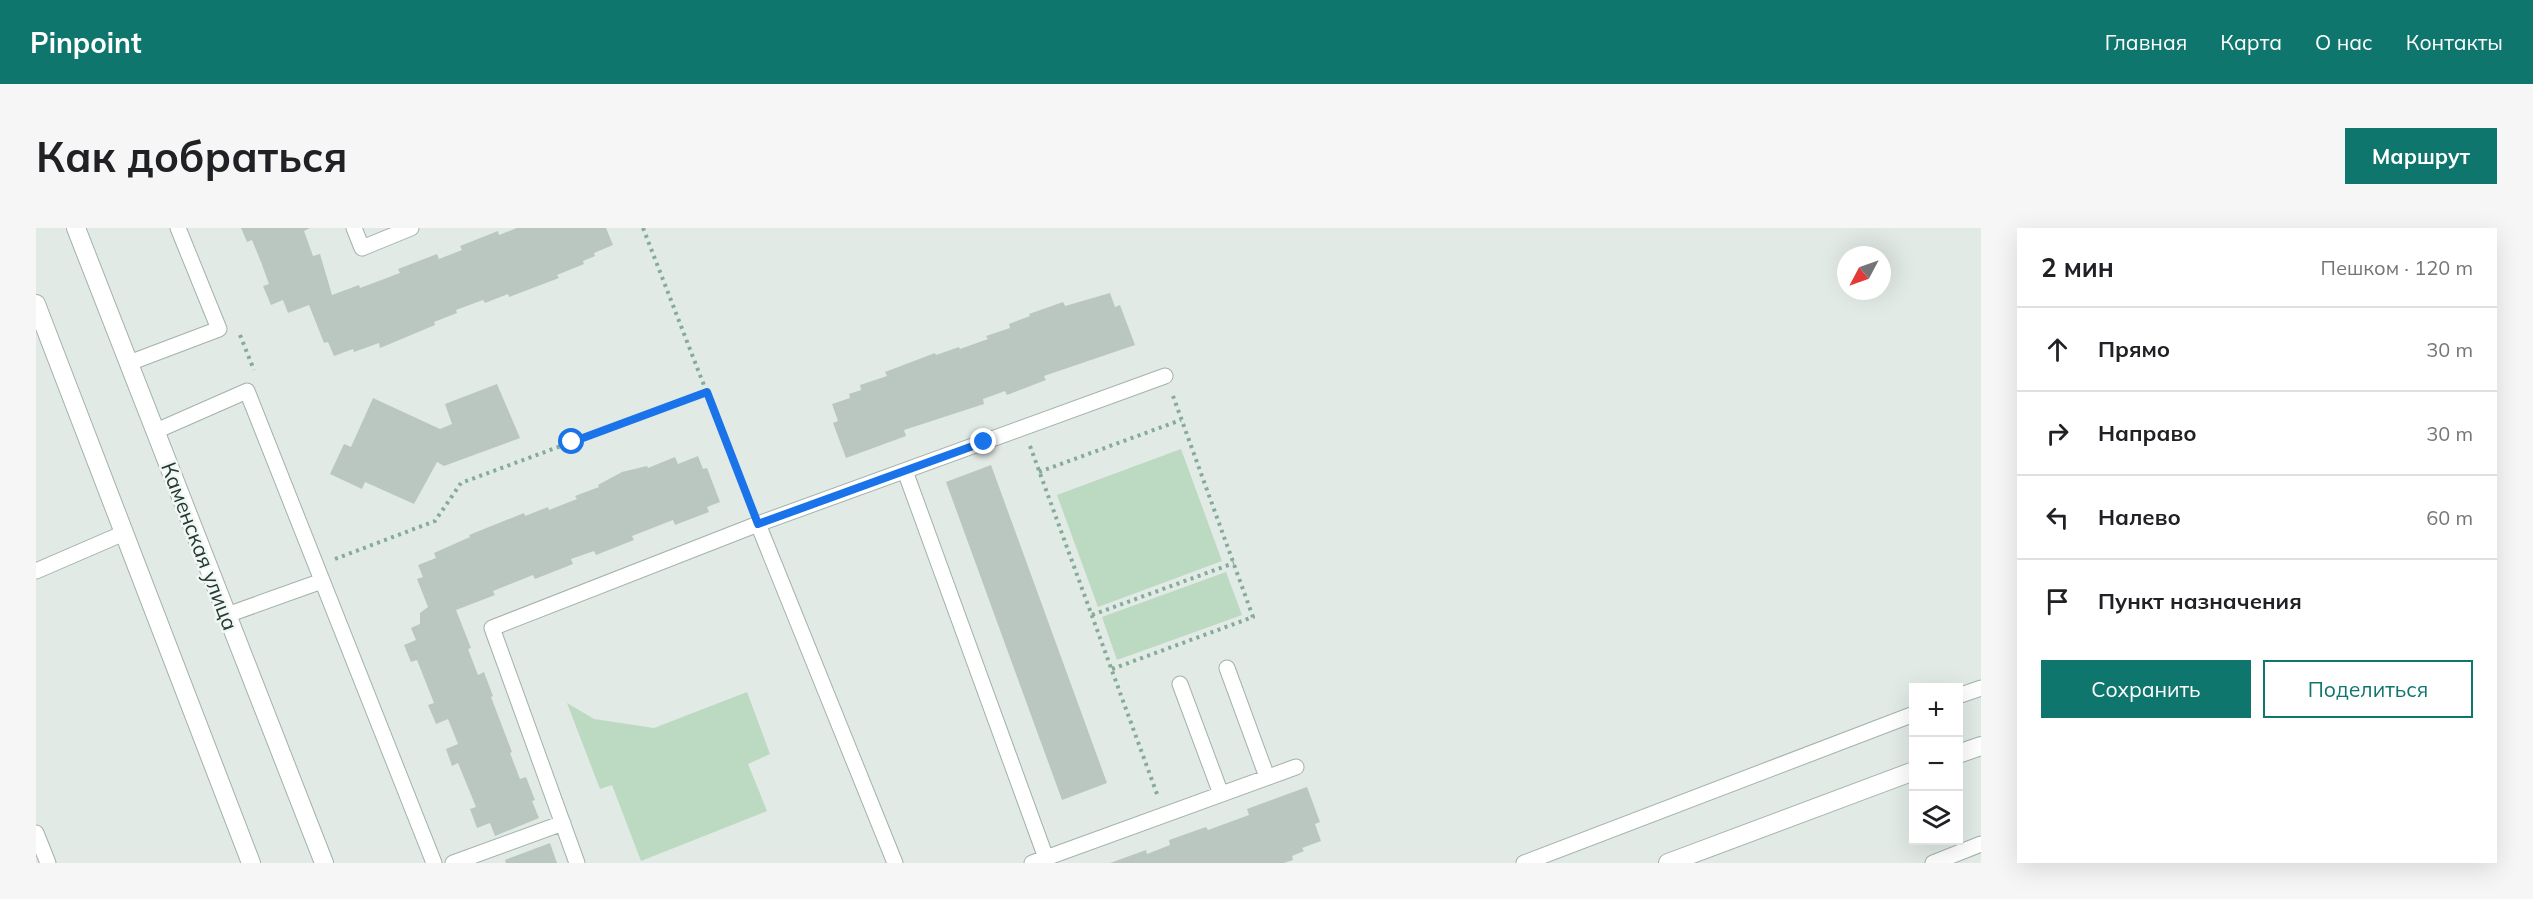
<!DOCTYPE html>
<html lang="ru">
<head>
<meta charset="utf-8">
<style>
	:root { --surface:#fff; --page:#f6f6f6; --text:#202124; --muted:#757577; --line:#e0e0e0; --accent:#0f766e }
	body { margin:0; font-family:Mulish,sans-serif; background:var(--page); color:var(--text) }
	.controls { position:absolute; right:18px; bottom:18px; display:grid; overflow:hidden; border-radius:0px; box-shadow:0 6px 24px #0002 }
	.controls button { width:54px; height:54px; display:grid; place-items:center; padding:0; border:0; border-bottom:2px solid var(--line); background:var(--surface); color:var(--text); font:30px sans-serif }
	.compass { position:absolute; left:1801px; top:18px; width:54px; height:54px; border-radius:50%; background:var(--surface); box-shadow:0 6px 24px #0002; rotate:229deg }
	.stop { position:absolute; width:18px; height:18px; margin:-14px; border:4px solid #1a73e8; border-radius:50%; background:#fff }
	.stop.end { background:#1a73e8; border-color:#fff; box-shadow:0 2px 6px #0008 }
	.list { margin:0; padding:0; list-style:none }
	h2 { display:flex; justify-content:space-between; align-items:center; height:78px; margin:0; padding:0 24px; font-size:26px }
	h2 small { font-size:20px; font-weight:400; color:var(--muted) }
	.list li { display:grid; grid-template-columns:39px 1fr auto; gap:18px; align-items:center; box-sizing:border-box; height:84px; padding:0 24px; border-top:2px solid var(--line) }
	.list b { display:block; font-size:22px; white-space:nowrap }
	.list em { font-size:20px; font-style:normal; color:var(--muted) }
	.actions { display:flex; gap:12px; padding:18px 24px }
	.actions a { flex:1; padding:14px 0; border:2px solid var(--accent); border-radius:0px; text-align:center; font-size:21px; color:var(--accent) }
	.actions .main { background:var(--accent); color:#fff }
	.icon { flex:none; width:33px; height:33px; fill:none; stroke:currentColor; stroke-width:2; stroke-linecap:round; stroke-linejoin:round }
	.map { position:relative; flex:none; width:1945px; height:635px; overflow:hidden; border-radius:0px }
	header { display:flex; align-items:center; gap:36px; box-sizing:border-box; height:84px; padding:0 30px; background:var(--accent); color:#fff }
	header strong { font-size:28px }
	nav { display:flex; gap:33px; margin-inline-start:auto; font-size:21px }
	.intro { display:flex; align-items:center; justify-content:space-between; box-sizing:border-box; height:144px; padding:0 36px }
	h1 { margin:0; font-size:42px }
	.button { padding:15px 27px; border-radius:0px; background:var(--accent); color:#fff; font-size:21px; font-weight:700 }
	main { display:flex; gap:36px; padding:0 36px }
	aside { flex:1; background:var(--surface); border-radius:0px; box-shadow:0 6px 24px #0002 }
	.map>svg:first-child { display:block }
	.green { fill:#bcd9c1 }
	.building { fill:#bac7c1 }
	.lines { fill:none; stroke-linecap:round; stroke-linejoin:round }
	.service-casing { stroke:#a4b1ab; stroke-width:17 }
	.minor-casing { stroke:#a4b1ab; stroke-width:20 }
	.path { stroke:#85ab9b; stroke-width:4; stroke-dasharray:3 4.5; stroke-linecap:butt }
	.service { stroke:#fff; stroke-width:15 }
	.minor { stroke:#fff; stroke-width:18 }
	.route { stroke:#1a73e8; stroke-width:8 }
	.labels { text-anchor:middle; dominant-baseline:central; stroke-width:5; stroke-linejoin:round; paint-order:stroke }
	.street-label { font-size:21px; fill:#233931; stroke:#f1f7f4 }
</style>
</head>
<body>
<header>
<strong>Pinpoint</strong>
<nav><a>Главная</a><a>Карта</a><a>О нас</a><a>Контакты</a></nav>
</header>
<div class="intro"><h1>Как добраться</h1><a class="button">Маршрут</a></div>
<main>
<div class="map">
<svg width="1945" height="635" viewBox="0 0 1945 635">
	<rect width="100%" height="100%" fill="#e1eae5"/>
	<path class="green" d="M1145,221L1186,333L1062,379L1021,267Z
		M1190,344L1206,387L1081,432L1066,389Z
		M711,464L734,526L712,536L731,583L605,633L576,557L564,561L531,475L558,491L618,500Z"/>
	<path class="building" d="M205,0H274L268,3L277,28L284,26L296,67L323,57L324,60L364,45L362,41L401,26L403,31L426,22L424,18L462,3L463,7L481,0H570L577,17L558,25L559,28L547,33L548,36L521,47L523,50L473,69L472,66L449,75L447,72L420,82L421,85L398,94L399,97L344,120L343,115L318,124L317,121L298,128L292,114L288,115L273,77L252,85L247,72L235,77L227,58L233,56L225,34L216,12L211,14Z
		M1074,65L1079,79L1084,77L1099,117L1008,148L1010,152L971,167L969,163L947,171L948,176L868,202L870,208L810,230L797,195L802,193L796,176L814,170L813,166L825,162L824,157L851,148L849,144L899,125L900,127L923,119L924,121L952,111L950,108L974,100L973,96L994,88L993,86L1027,74L1029,78Z
		M461,156L484,210L408,238L401,234L378,276L329,254L326,261L294,246L308,216L315,219L337,170L404,201L416,196L409,176Z
		M662,228L667,241L671,240L684,274L671,279L673,284L639,297L637,292L596,308L598,312L560,327L558,323L535,331L537,336L499,351L497,347L457,363L459,367L420,382L435,420L432,421L442,447L448,444L457,468L455,469L476,524L474,525L484,551L490,549L499,572L496,573L503,590L459,608L454,595L441,600L434,581L440,579L422,535L416,538L410,521L422,516L412,491L400,496L392,477L398,475L381,432L375,434L368,417L380,412L375,400L384,396V385L392,379L381,351L387,349L382,337L400,330L398,325L434,309L433,307L488,285L489,288L512,279L513,282L541,271L539,268L563,259L562,257L586,244L611,238L612,240L639,229L642,236Z
		M955,237L1071,555L1026,572L910,254Z
		M1271,559L1284,594L1279,596L1285,613L1266,620L1268,623L1256,628L1257,632L1248,635H1074L1110,622L1111,626L1134,617L1133,612L1170,599L1172,602L1213,587L1211,581Z
		M514,615L521,635H470L469,632Z"/>
	<g class="lines">
		<g class="service-casing">
			<path id="service" d="M318,0L326,20L375,0
				M93,135L183,101L142,0
				M120,203L211,163L398,635
				M869,243L1010,630
				M722,296L1129,148
				M0,343L88,305
				M191,387L286,353
				M1191,440L1231,549
				M1144,456L1185,566
				M1922,468L1945,460
				M0,605L12,635
				M417,635L527,595
				M541,635L456,400L722,296L859,635
				M996,635L1260,539
				M1488,635L1878,486
				M1897,635L1945,616"/>
		</g>
		<g class="minor-casing">
			<path id="minor" d="M40,0L288,635
				M0,76L215,635
				M1922,526L1945,518
				M1632,635L1878,543"/>
		</g>
		<path class="path" d="M607,0L714,276
			M204,107L218,142
			M994,218L1121,566
			M1003,244L1145,192
			M299,331L399,293L425,255L671,164
			M1056,387L1198,335
			M1076,441L1217,389L1137,168"/>
		<use href="#service" class="service"/>
		<use href="#minor" class="minor"/>
	</g>
	<g class="lines">
		<path class="route" d="M536,214L671,164L722,296L948,214"/>
	</g>
	<g class="labels">
		<g class="street-label">
			<text transform="translate(164 318) rotate(69)">Каменская улица</text>
		</g>
	</g>
</svg>
<div class="controls">
<button>+</button>
<button>−</button>
<button><svg class="icon" aria-label="layers" viewBox="0 0 24 24"><path d="M12 4l9 5-9 5-9-5zM3 14l9 5 9-5"/></svg></button>
</div>
<svg class="compass" viewBox="-18 -18 36 36"><path d="M0-13l5 13h-10z" fill="#e53935"/><path d="M0 13l5-13h-10z" fill="#757577"/></svg>
<div class="stop" style="left:536px;top:214px"></div>
<div class="stop end" style="left:948px;top:214px"></div>
</div>
<aside>
<h2>2 мин<small>Пешком · 120 m</small></h2>
<ul class="list">
<li><svg class="icon" aria-label="ahead" viewBox="0 0 24 24"><path d="M12 20V5M6 11l6-6 6 6"/></svg><div><b>Прямо</b></div><em>30 m</em></li>
<li><svg class="icon" aria-label="right" viewBox="0 0 24 24"><path d="M7 20v-9h11M14 6l5 5-5 5"/></svg><div><b>Направо</b></div><em>30 m</em></li>
<li><svg class="icon" aria-label="left" viewBox="0 0 24 24"><path d="M17 20v-9H6M10 6l-5 5 5 5"/></svg><div><b>Налево</b></div><em>60 m</em></li>
<li><svg class="icon" aria-label="arrive" viewBox="0 0 24 24"><path d="M6 21V4h12l-3 4 3 4H6"/></svg><div><b>Пункт назначения</b></div></li>
</ul>
<div class="actions"><a class="main">Сохранить</a><a>Поделиться</a></div>
</aside>
</main>
</body>
</html>
